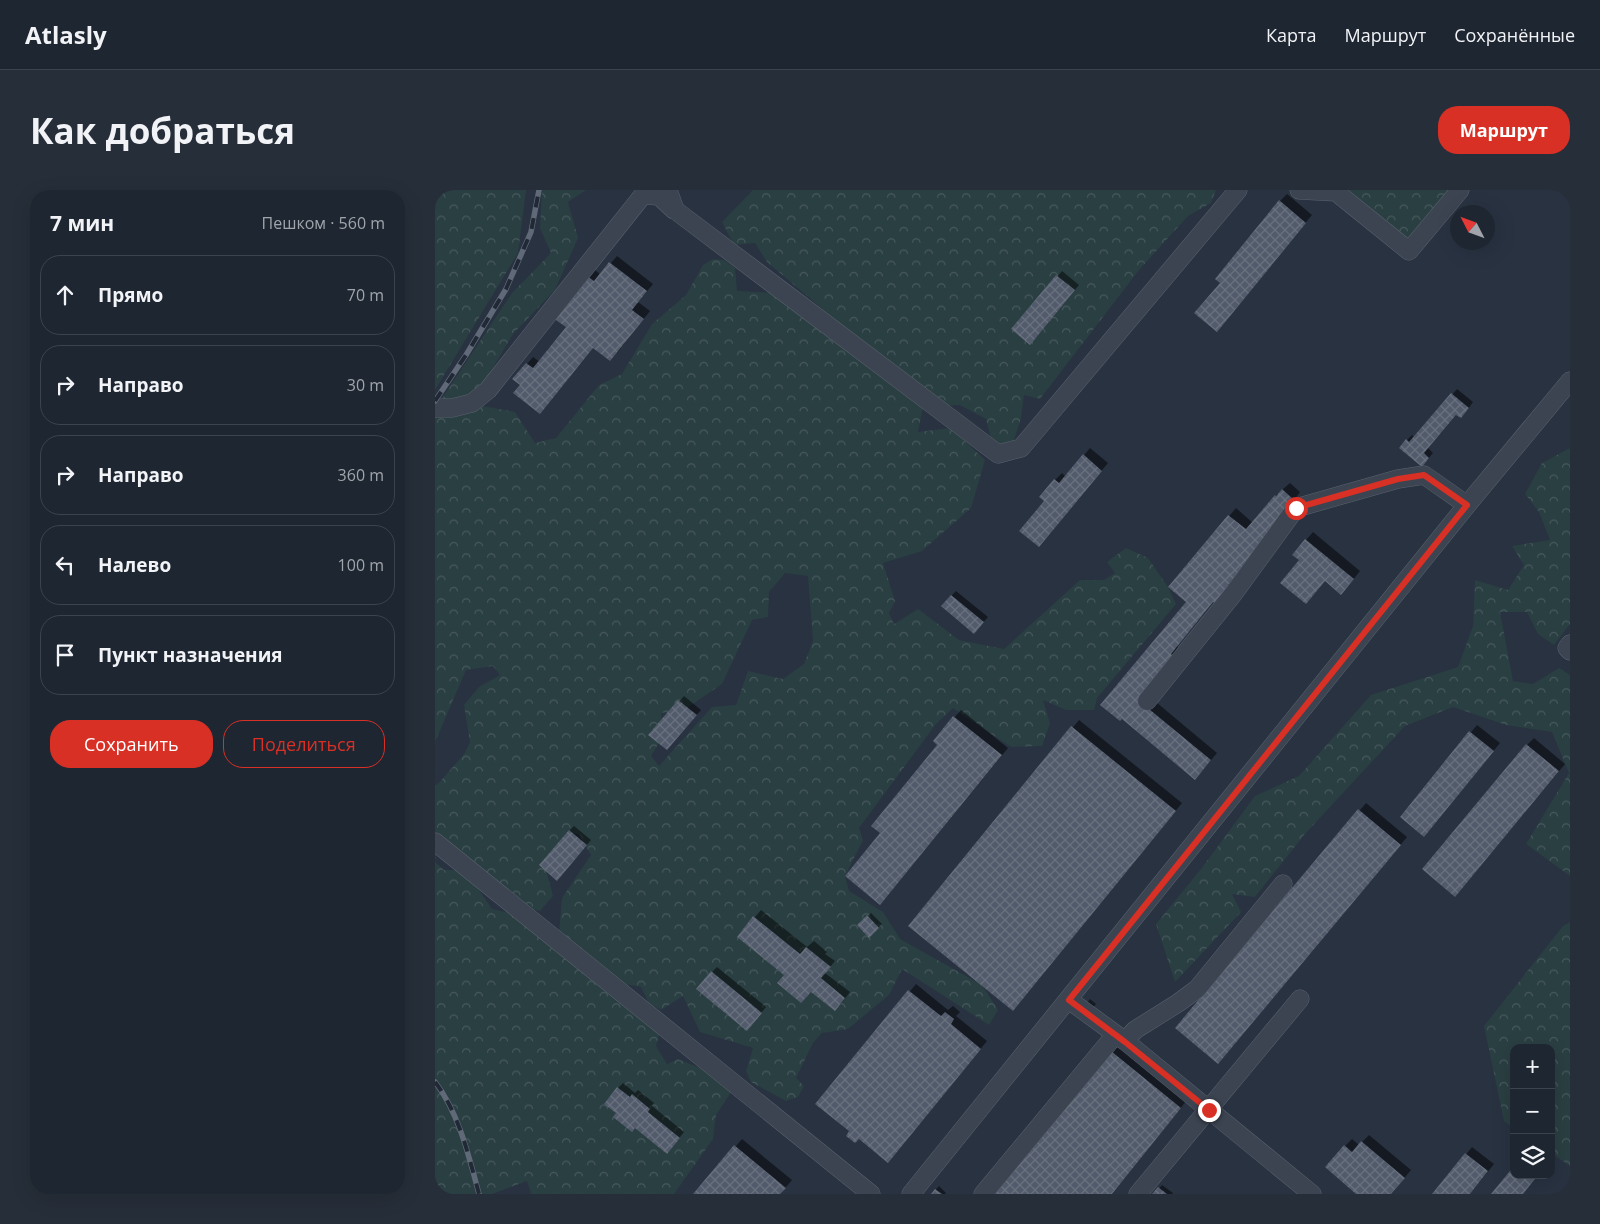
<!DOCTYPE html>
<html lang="ru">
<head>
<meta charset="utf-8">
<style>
	:root { --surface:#1e2631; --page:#262e39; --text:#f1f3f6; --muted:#a1a5ab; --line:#3c434d; --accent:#d93025 }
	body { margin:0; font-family:"Open Sans",sans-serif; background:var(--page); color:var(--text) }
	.controls { position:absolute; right:15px; bottom:15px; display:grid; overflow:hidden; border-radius:10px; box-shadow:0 5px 20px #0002 }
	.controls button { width:45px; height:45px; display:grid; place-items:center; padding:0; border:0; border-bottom:1px solid var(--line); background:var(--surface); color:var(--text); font:25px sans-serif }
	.compass { position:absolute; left:1015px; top:15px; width:45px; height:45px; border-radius:50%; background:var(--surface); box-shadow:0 5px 20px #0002; rotate:312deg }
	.stop { position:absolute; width:15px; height:15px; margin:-11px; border:4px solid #d93025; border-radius:50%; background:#fff }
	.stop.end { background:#d93025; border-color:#fff; box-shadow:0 1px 5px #0008 }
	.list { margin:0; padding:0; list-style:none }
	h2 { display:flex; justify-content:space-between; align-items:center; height:65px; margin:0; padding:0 20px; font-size:21px }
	h2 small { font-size:16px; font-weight:400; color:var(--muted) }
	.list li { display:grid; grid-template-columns:32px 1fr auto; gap:15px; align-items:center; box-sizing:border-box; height:80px; margin:0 10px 10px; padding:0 10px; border:1px solid var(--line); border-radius:20px }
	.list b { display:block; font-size:19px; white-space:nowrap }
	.list em { font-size:16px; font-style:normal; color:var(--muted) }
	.actions { display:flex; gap:10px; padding:15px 20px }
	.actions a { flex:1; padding:11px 0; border:1px solid var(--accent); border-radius:20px; text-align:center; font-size:18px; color:var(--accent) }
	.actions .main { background:var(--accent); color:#fff }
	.icon { flex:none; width:28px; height:28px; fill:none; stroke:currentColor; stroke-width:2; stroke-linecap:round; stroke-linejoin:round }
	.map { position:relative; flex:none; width:1135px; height:1004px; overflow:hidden; border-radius:20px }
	header { display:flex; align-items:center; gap:30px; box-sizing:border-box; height:70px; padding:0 25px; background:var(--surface); border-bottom:1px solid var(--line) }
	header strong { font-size:24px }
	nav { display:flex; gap:28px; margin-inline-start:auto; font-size:18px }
	.intro { display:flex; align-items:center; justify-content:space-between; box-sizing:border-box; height:120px; padding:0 30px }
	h1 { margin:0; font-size:35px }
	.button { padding:12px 22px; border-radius:20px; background:var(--accent); color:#fff; font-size:18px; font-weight:700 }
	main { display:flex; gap:30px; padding:0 30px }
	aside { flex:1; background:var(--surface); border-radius:20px; box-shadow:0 5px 20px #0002 }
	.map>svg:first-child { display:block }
	.forest { fill:url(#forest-crowns); fill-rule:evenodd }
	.shadow { fill:#0007 }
	.building { fill:url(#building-cross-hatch) }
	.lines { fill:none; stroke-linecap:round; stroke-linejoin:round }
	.minor-casing { stroke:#5a626e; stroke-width:19 }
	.minor { stroke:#3c4451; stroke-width:18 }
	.rail-casing { stroke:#5f6977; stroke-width:5.5 }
	.rail { stroke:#212936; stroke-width:4; stroke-dasharray:11; stroke-linecap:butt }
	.route { stroke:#d93025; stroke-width:6 }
</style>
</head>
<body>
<header>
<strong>Atlasly</strong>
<nav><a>Карта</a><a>Маршрут</a><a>Сохранённые</a></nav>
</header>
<div class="intro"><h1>Как добраться</h1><a class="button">Маршрут</a></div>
<main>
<aside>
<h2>7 мин<small>Пешком · 560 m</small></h2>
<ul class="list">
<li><svg class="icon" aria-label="ahead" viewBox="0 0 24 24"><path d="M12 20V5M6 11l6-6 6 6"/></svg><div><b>Прямо</b></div><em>70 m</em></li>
<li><svg class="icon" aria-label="right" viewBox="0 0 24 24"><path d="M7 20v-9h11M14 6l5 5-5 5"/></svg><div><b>Направо</b></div><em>30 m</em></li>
<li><svg class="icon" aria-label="right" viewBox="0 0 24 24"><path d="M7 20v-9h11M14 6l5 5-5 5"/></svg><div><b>Направо</b></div><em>360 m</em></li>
<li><svg class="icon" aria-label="left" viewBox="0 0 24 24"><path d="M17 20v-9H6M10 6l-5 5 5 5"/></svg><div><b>Налево</b></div><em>100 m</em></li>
<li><svg class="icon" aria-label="arrive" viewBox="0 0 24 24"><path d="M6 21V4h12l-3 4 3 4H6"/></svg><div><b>Пункт назначения</b></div></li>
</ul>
<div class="actions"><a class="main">Сохранить</a><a>Поделиться</a></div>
</aside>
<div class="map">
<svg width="1135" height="1004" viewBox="0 0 1135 1004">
	<defs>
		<pattern id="forest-crowns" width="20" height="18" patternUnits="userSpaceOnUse" patternTransform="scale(1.25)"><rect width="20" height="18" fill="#2a3f42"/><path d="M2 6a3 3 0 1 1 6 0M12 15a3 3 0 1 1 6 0" fill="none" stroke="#47595c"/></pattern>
		<pattern id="building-cross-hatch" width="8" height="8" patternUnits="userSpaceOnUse" patternTransform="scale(1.25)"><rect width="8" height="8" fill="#525b6b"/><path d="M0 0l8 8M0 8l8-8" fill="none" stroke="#69717f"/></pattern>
	</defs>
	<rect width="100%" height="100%" fill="#283241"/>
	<path class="forest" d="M0,0H91L83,63L0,200Z
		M107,0H151L133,12L143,48L120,100L78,144L49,193L47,216L80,222L100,253L121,248L164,195L187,184L217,134L251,105L268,75L278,69L289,70L300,78L302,101L340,103L488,217L483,242L516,238L550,270L536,318L487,361L448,373L460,411L454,423L459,434L483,419L524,450L569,459L645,390H669L680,383L672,372L691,358L713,368L733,397L741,414L662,508L659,520H631L608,510L615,533L607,556L576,557L518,518L501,534L424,638L428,650L410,686L414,701L448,722L465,749L547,795L563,820L554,835L467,779L454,805L413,839L387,843L378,853L361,888L369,896L363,907L351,911L316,892L311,881L318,858L265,842L248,806L226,820L214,813L206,797L179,792L124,743L127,708L156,665L144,644L132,643L109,672L118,706L105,721L79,714L0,646V595L3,594L30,563L35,552L29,515L44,497L65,485L58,476L31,480L0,552V219L77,103L116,63L105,38ZM350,383L373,386L378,451L369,474L348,489L313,481L301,515L277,517L224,576L216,566L228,546L226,523L249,520L287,494L317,430L333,427L334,402Z
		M318,0H781L776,13L753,26L704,80L605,209L589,205L586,228L579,250L558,256L551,229L525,215L502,216L332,72L320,53L299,55L287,32Z
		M915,0H1018L975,51L914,3Z
		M1135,258V434L1119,455L1103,444L1092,422H1065L1078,491L1098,494L1124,478L1135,485V686L1091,654L1134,583L1117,542L1071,535L1018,517L970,536L870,644L820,707L797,704L806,722L740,792L721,734L766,679L820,606L864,586L936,505L1023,477L1038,436L1040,390L1073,400L1089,375L1077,356L1115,350L1104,322L1090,304L1107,273Z
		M0,658L2,660L0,672L9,680H30L57,719L97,728L226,838L221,856L232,874L243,869L279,884L297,901L281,925L278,949L239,1004H94L96,1003L92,991L57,1004H0Z
		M1135,732V976L1116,963V858H1079V938L1069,931L1049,836L1128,736Z"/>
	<path class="shadow" d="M852,4L877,25L782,140L786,93L845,11Z
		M182,66L218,94L203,112L215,121L182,163L159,157L86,195L79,189L98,167L105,172L132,137L120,127L160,80L166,85Z
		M627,81L644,95L600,148L578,139Z
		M1022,199L1038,212L1031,222L1022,224L993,258L998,263L992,270L972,250L977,245L980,248Z
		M655,258L673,273L604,356L611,311L620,290L627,283L631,287Z
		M855,293L865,302L860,309L862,311L799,388L802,390L779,411L742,456L745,459L709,502L782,563L767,581L687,527L752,412L734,397L801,318L818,333L841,305Z
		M878,342L925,381L913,396L859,364Z
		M521,401L553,427L544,437L516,406Z
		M249,506L266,520L237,554L215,544Z
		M526,520L573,558L452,706L446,643L504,555L499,551Z
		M644,530L747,613L584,813L475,736Z
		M1042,535L1065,553L989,645L966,627Z
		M1099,548L1130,574L1027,698L1092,555Z
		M931,613L972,647L790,865L742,838Z
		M139,636L156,650L127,684L134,641Z
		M326,720L372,757L379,751L392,762L390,764L400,771L390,783L415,802L405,815L376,800L350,785L303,747Z
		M436,723L447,734L434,746L424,735Z
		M282,777L331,817L317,834L277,782Z
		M481,794L513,820L518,816L525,822L521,826L552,851L460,964L382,914Z
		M655,809L661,814L647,831L641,826Z
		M684,855L752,910L677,1004H562Z
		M188,893L200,903L203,900L219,913L217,916L249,942L237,957L183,923V898Z
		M934,945L976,980L956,1004H923L910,956L917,949L924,955Z
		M307,949L357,990L345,1004H260Z
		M1037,957L1059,974L1035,1004H999Z
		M727,995L738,1003L737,1004H719Z
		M504,996L511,1003L510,1004H497Z"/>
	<path class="building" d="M844,10L871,33L782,142L759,123L785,93L780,89Z
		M174,72L212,101L197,120L209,129L175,171L158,158L105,224L78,203L85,195L77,189L91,173L98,178L131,137L118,128L152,86L159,91Z
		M621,85L640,100L595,155L576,139Z
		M1016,203L1034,218L1026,228L1021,225L989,263L994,268L987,277L964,258L971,249L974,252Z
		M648,264L667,281L604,357L584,341L609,311L604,307L619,289L624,293Z
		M847,299L859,310L805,387L801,385L793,395L796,398L782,415L778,412L736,464L739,467L703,510L776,570L760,590L687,529L685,531L665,515L751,412L733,397L793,325L811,339L840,305L841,306Z
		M870,349L919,389L906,405L890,391L871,414L845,393L864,370L857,365Z
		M516,405L549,432L539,444L506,416Z
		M243,510L262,525L232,560L213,545Z
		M518,526L567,565L445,715L410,686L445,643L436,636L502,555L498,551Z
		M636,536L741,621L578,821L473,736Z
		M1034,541L1059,561L989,647L965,627Z
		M1091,554L1124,581L1020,707L987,679Z
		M923,619L966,655L783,874L740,838Z
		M134,640L152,655L122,691L104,675Z
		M432,725L444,738L434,748L422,735Z
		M318,726L365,764L371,757L396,777L386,788L410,808L400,821L376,802L366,813L342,793L349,785L302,747Z
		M276,781L327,823L312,841L261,799Z
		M473,800L506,826L510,822L519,829L516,834L546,859L453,973L424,949L420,953L411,946L414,941L380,914Z
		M676,861L746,918L677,1004H560Z
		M182,897L195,907L197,904L215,919L213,922L245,948L232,964L200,938L197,942L178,927L181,923L169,914Z
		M926,951L970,988L956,1004H921L890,977L909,955L917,962Z
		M299,955L351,998L345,1004H258Z
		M1030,963L1053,981L1035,1004H997Z
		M1079,976V985H1103L1088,1004H1056Z
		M723,997L732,1004H717Z
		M500,999L507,1004H496Z"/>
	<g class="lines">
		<g class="minor-casing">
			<path id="minor" d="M233,0L240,20L563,264L586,258L803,0
				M864,0L901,2L974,61L1025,0
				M0,218H17L37,213L53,200L208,5L224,6L239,20
				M1135,454L1132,458L1135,461
				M712,511L799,403L861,318L963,289L989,285L1032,315
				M0,652L436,1004
				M634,810L690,851L877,1004
				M690,851L700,840L743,813L762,799L848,694
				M476,1004L1032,315L1135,191
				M548,1004L680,845
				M703,1004L865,809"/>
		</g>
		<use href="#minor" class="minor"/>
		<g class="rail-casing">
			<path id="rail" d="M0,211L31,165L71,99L96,42L104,0
				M0,892C24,923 34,967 44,1004"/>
		</g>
		<use href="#rail" class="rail"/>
	</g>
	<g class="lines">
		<path class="route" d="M774,920L690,852L634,810L1032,315L989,285L963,289L861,318"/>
	</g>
</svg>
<div class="controls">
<button>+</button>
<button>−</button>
<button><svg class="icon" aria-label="layers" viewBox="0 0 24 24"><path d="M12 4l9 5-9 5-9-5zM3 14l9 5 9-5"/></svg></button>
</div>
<svg class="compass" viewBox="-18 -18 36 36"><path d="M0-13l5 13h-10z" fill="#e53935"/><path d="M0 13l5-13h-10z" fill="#a1a5ab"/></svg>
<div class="stop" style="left:861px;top:318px"></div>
<div class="stop end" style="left:774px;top:920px"></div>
</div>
</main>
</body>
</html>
